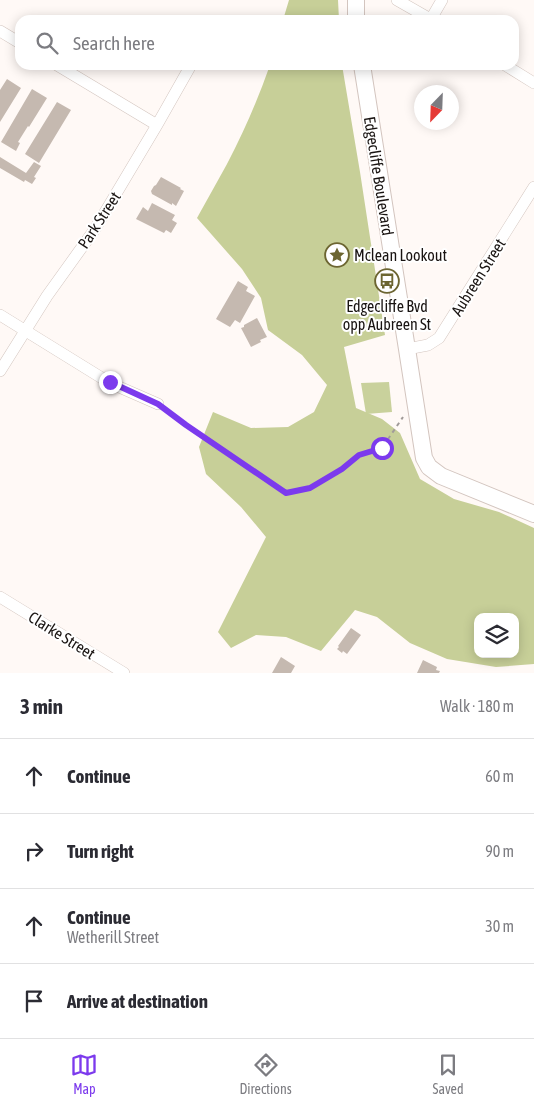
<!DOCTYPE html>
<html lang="en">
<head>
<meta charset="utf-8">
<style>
	:root { --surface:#fff; --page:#f2f2f3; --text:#2b2b33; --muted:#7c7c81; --line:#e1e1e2; --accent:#7c3aed }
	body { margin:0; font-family:"Asap Condensed",sans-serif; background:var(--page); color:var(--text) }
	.controls { position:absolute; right:15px; bottom:15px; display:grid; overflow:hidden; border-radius:10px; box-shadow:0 2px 12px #0003 }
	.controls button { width:45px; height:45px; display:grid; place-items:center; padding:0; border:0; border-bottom:1px solid var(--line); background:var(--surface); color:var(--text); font:25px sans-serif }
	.compass { position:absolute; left:414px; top:85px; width:45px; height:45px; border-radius:50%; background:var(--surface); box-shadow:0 2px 12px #0003; rotate:203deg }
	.stop { position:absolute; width:15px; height:15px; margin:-11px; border:4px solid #7c3aed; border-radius:50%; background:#fff }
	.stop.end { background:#7c3aed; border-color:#fff; box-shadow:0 1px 5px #0008 }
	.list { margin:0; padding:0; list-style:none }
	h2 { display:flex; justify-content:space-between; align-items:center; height:65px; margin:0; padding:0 20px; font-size:21px }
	h2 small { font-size:16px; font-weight:400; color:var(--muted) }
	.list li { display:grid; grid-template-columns:32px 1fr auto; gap:15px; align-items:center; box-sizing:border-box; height:75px; padding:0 20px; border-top:1px solid var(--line) }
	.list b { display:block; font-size:19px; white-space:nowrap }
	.list p { margin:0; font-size:16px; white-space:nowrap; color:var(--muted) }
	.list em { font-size:16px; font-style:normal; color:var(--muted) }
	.icon { flex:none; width:28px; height:28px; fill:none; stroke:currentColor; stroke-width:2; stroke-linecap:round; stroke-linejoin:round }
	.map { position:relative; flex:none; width:534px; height:673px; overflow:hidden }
	.search { position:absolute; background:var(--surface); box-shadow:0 2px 12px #0003; left:15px; right:15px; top:15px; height:55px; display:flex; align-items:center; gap:12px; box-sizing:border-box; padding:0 18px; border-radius:15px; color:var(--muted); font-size:19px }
	.sheet { height:365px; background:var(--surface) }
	nav { display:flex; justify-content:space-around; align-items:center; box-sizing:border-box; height:70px; border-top:1px solid var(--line); background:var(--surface); font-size:14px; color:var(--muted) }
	nav a { display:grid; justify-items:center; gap:2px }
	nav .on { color:var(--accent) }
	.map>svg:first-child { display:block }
	.green { fill:#c9d19c }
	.forest { fill:#c7cf98; fill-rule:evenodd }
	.building { fill:#c5b9b0 }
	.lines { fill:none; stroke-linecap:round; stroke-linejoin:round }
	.street-casing { stroke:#d3c5bf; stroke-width:12 }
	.secondary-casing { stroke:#d3c5bf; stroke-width:18 }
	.path { stroke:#a19b99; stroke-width:2; stroke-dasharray:4 4; stroke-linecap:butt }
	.street { stroke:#fff; stroke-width:11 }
	.secondary { stroke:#fff; stroke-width:16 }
	.route { stroke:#7c3aed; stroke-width:6 }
	.labels { text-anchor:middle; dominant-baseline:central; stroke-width:4; stroke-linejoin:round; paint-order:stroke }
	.street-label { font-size:16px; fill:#191412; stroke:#fff }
	.poi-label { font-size:16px; fill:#191412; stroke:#fff; text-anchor:start }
</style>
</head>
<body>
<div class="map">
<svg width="534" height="673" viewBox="0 0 534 673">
	<rect width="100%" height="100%" fill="#fff9f6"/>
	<path class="green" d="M389,382L392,412L366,414L361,383Z"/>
	<path class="forest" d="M289,0H338L339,20H283Z
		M270,65H342L360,172L385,335L344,347L356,408L382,419L400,433L420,479L454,499L499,512L534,528V664L496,667L447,659L410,643L377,617L355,610L321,651L286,637L256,635L231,648L218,632L266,537L241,507L206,474L199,447L213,412L251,428L288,427L314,412L327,385L302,355L268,330L261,298L242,269L197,218C207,200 217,182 227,164C244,132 258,99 270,65ZM478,617H515V654H478Z"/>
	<path class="building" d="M7,79L21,88L0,122V90Z
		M32,89L47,98L29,127L28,126L18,142L20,143L16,151L1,142Z
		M57,102L71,110L39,163L25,154Z
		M0,157L26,173L34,162L41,166L34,177L36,178L32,184L25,180L24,182L0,168Z
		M161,177L181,188L180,189L184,191L176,206L172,203V205L152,194L151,191L154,186L156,185Z
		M152,203L175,215L172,220L177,223L171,233L166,230L164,233L136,219L143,207L148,211Z
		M238,281L248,287L246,291L255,296L240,323L235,320L230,327L216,319Z
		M257,318L267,337L260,340L261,342L251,347L241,328L244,327V325Z
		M351,628L361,635L347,654L343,651L342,653L337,649L339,647L338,646Z
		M281,657L295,666L291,673H272Z
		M423,660L437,667L436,670L440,671L439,673H417Z"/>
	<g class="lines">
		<g class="street-casing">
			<path id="street" d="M397,0L432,20
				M431,19L442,0
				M0,31L20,43
				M57,65L157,125
				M505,65L534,83
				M0,315L110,383L158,404
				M407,349L428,345L439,338L534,187
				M0,371L47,296L95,229L157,125L191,65
				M0,597L124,673"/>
		</g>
		<g class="secondary-casing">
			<path id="secondary" d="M356,20V0
				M362,65L407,349L424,458L429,467L441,476L534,514"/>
		</g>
		<path class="path" d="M166,410L186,425L286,493L310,487L342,469L359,455L382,448L403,417"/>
		<use href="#street" class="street"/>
		<use href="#secondary" class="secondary"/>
	</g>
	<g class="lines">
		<path class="route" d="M110,382L158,404L186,425L286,493L310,488L342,469L359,455L382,448"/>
	</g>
	<defs>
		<g id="sight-ring" transform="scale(1.25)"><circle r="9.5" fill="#fff" stroke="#6c6531" stroke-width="1.5"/><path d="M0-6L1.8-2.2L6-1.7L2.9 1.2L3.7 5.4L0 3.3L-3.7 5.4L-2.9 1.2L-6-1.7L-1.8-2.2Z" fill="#6c6531"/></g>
		<g id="bus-ring" transform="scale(1.25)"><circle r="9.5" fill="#fff" stroke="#6c6531" stroke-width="1.5"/><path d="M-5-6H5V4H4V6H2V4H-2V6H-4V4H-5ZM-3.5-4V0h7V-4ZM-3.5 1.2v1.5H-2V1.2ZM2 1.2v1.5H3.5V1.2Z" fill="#6c6531"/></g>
	</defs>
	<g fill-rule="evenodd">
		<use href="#sight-ring" x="337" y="255"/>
		<use href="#bus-ring" x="387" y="281"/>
	</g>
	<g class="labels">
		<g class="street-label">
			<text transform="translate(379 176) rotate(81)">Edgecliffe Boulevard</text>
			<text transform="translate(99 220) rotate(-57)">Park Street</text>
			<text transform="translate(478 277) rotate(-58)">Aubreen Street</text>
			<text transform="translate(62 635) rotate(32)">Clarke Street</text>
		</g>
		<g class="poi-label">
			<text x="354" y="255">Mclean Lookout</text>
			<text x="387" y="306" text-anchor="middle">Edgecliffe Bvd<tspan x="387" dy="18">opp Aubreen St</tspan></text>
		</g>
	</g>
</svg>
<div class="controls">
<button><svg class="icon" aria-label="layers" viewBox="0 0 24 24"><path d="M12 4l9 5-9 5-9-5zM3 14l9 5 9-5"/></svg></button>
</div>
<svg class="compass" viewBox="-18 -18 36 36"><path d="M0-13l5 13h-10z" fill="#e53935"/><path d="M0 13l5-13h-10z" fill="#7c7c81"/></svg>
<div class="stop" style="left:382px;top:448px"></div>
<div class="stop end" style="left:110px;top:382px"></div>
<div class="search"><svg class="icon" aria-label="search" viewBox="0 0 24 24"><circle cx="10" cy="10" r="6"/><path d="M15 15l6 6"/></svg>Search here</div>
</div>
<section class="sheet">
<h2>3 min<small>Walk · 180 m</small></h2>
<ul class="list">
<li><svg class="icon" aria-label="ahead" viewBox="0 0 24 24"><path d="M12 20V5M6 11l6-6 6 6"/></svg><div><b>Continue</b></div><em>60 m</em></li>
<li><svg class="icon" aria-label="right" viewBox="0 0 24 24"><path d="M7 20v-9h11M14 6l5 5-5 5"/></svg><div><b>Turn right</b></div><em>90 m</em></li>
<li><svg class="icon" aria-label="ahead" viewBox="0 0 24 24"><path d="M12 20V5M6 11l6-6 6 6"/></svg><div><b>Continue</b><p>Wetherill Street</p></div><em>30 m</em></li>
<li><svg class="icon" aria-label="arrive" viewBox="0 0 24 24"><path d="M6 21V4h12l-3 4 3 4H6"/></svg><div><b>Arrive at destination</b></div></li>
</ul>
</section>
<nav>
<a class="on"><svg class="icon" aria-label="map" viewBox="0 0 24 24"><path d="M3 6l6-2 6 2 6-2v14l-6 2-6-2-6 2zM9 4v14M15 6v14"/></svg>Map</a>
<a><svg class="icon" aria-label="directions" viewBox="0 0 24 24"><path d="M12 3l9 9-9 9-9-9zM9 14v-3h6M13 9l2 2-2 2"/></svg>Directions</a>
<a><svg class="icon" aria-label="saved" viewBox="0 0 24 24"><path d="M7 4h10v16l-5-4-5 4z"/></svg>Saved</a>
</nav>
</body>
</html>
